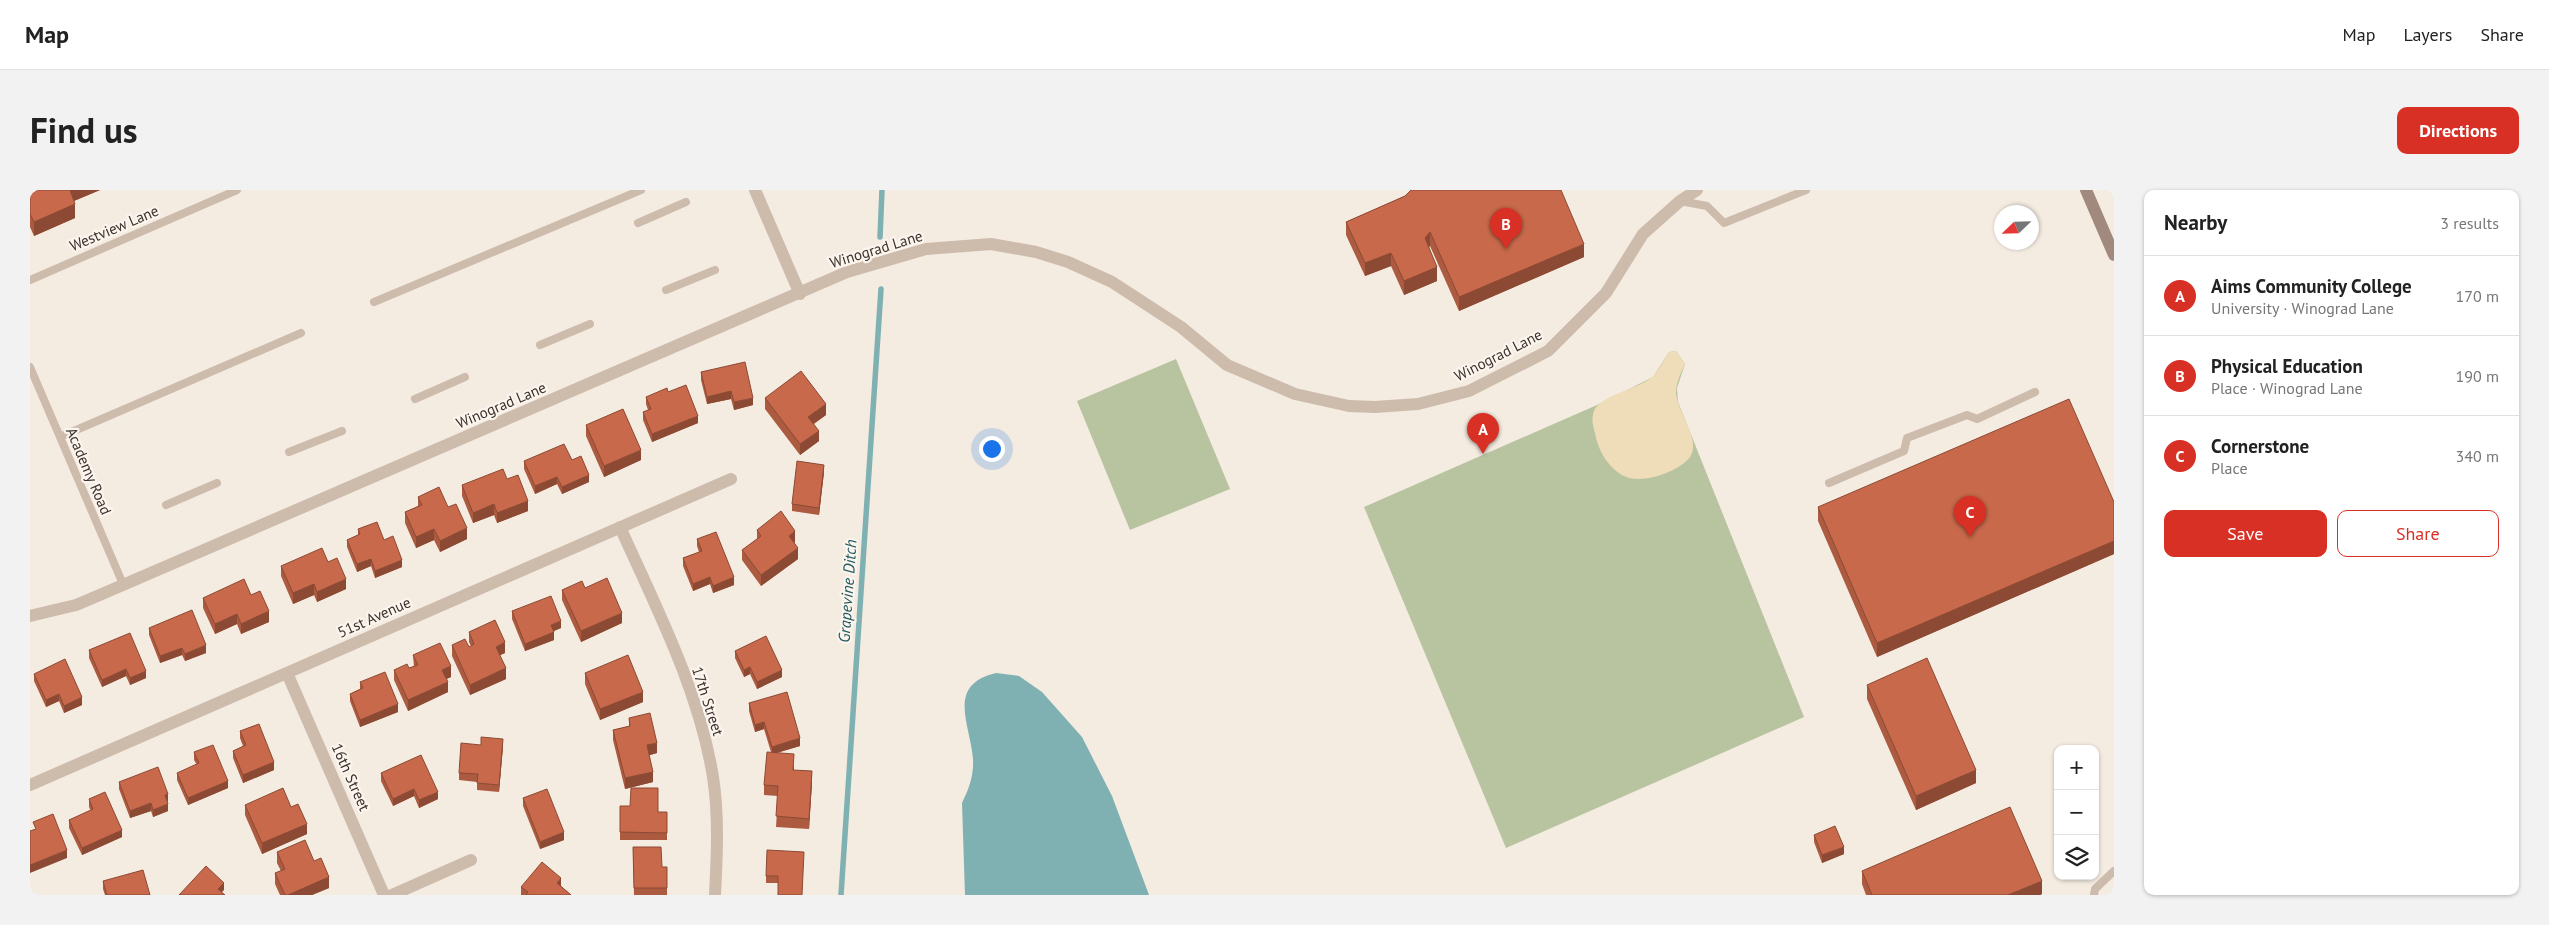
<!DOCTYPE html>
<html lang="en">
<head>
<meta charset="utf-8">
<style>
	:root { --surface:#fff; --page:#f2f2f2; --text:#222; --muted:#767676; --line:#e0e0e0; --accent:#d93025 }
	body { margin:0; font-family:"PT Sans",sans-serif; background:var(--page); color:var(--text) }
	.controls { position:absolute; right:15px; bottom:15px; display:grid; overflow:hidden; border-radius:10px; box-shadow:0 1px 4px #0004 }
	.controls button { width:45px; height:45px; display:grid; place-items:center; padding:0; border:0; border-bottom:1px solid var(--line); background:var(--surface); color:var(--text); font:25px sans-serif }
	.compass { position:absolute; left:1964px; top:15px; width:45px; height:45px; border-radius:50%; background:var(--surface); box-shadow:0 1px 4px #0004; rotate:247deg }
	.you { position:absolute; left:961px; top:258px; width:18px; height:18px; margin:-12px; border:4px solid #fff; border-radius:50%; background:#1a73e8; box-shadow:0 0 0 8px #1a73e833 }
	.badge { display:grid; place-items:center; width:32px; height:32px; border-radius:50%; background:var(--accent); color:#fff; font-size:16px; font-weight:700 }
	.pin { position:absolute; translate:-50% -41px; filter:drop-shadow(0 1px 2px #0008) }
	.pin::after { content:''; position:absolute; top:26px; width:18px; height:15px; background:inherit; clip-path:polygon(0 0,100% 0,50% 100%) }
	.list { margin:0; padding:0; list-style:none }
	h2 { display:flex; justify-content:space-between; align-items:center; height:65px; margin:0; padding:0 20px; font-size:21px }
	h2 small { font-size:16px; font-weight:400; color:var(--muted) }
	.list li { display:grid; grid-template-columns:32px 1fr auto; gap:15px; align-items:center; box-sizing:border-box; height:80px; padding:0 20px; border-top:1px solid var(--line) }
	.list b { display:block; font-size:19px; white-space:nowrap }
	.list p { margin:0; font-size:16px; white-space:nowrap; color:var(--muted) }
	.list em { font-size:16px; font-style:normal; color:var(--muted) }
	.actions { display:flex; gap:10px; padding:15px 20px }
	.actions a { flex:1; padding:11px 0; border:1px solid var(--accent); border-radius:10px; text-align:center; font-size:18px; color:var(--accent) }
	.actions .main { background:var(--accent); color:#fff }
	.icon { flex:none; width:28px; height:28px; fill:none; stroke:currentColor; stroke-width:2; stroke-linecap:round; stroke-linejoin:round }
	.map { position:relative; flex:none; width:2084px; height:705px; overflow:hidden; border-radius:10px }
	header { display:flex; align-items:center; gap:30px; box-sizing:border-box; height:70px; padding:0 25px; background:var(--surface); border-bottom:1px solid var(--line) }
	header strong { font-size:24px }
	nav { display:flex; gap:28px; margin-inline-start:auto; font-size:18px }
	.intro { display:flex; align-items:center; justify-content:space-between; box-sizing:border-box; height:120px; padding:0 30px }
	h1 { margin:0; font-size:35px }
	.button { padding:12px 22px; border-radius:10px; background:var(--accent); color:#fff; font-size:18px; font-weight:700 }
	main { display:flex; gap:30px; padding:0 30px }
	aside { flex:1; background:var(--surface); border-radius:10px; box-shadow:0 1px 4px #0004 }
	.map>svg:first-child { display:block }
	.green { fill:#b8c4a0 }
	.sand { fill:#efdcb8 }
	.water { fill:#7fb0b2 }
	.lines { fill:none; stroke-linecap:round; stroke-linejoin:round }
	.stream { stroke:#7fb0b2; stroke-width:5.5 }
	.service { stroke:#cdbbac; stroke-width:8 }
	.minor { stroke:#cdbbac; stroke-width:12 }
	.tertiary { stroke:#cdbbac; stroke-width:12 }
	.secondary { stroke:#a18a7d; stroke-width:12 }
	.wall { fill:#ac5a40 }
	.shaded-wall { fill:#8c4a34 }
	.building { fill:#c8694b; stroke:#8c4a34 }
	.labels { text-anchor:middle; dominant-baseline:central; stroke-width:4.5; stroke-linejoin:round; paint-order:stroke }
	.street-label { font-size:15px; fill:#3b302b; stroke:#fbf5ee }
	.water-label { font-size:16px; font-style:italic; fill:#1f5a5e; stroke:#fbf5ee }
</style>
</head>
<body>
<header>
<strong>Map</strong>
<nav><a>Map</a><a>Layers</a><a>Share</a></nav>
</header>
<div class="intro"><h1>Find us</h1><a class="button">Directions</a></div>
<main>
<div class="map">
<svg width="2084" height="705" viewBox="0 0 2084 705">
	<rect width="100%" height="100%" fill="#f4ebe1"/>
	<path class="green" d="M1646,161L1655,174L1647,198L1648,212L1774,527L1476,658L1334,317L1567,215L1623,187L1639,162Z
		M1146,169L1200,299L1100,340L1047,211Z"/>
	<path class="sand" d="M1646,161L1655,174C1651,183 1646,192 1646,203C1647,222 1672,251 1660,267C1649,282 1611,295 1594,286C1578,278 1568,260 1565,243C1563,236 1561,228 1564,221C1570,205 1609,199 1622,187C1629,181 1634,169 1639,162Z"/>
	<path class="water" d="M966,483L989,486L1012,502L1052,547L1082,606L1119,705H935L932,613C939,599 944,585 943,569C940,533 916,495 966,483Z"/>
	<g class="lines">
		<path class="stream" d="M850,47L852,0
			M811,705L851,99"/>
		<path class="service" d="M1650,11L1677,16L1694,33L1776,0
			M608,33L656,12
			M0,90L207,0
			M636,100L685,80
			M344,112L611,0
			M510,155L560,134
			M0,177L93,394
			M385,209L435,187
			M30,247L271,143
			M259,262L312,241
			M1799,293L1874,261L1877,248L1937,225L1947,229L2005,202
			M136,315L187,293
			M2064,705L2065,699L2084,681"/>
		<path class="minor" d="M725,0L770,104
			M590,337C626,417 669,500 683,587C689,626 687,665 685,705
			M257,483L354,705
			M0,595L701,289
			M362,705L441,670"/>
		<path class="tertiary" d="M0,426L46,415L72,404L817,82L896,59L961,54L1006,62L1038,72L1082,92L1151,137L1197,175L1265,204L1319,216L1345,217L1388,214L1439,201L1518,161L1576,103L1613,44L1650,11L1667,0"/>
		<path class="secondary" d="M2056,0L2084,65"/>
	</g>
	<path class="wall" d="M0,0H70L44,11L45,28L4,46L0,37Z
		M1375,6L1554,67L1429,121L1400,56L1399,57L1407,91L1374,105L1361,76L1335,86L1316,45V32Z
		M671,182L723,215L704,220L701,209L677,214L671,190Z
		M638,202L668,233L622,252L613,230V222L618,220L616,214V207Z
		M735,208L796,225L784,234L789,251L770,265L735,219Z
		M556,235L611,270L574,287L556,246Z
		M542,270L559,292L532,304L527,294L505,304L494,279V271Z
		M794,282L789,325L762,321V314Z
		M477,289L498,321L467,333L464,325L443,333L432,306V295Z
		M388,307L418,317L437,349L410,362L404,350L386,358L375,333V322L388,316Z
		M2084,312V364L1847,467L1788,331V317Z
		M328,339L354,350L372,377L345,388L341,376L327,382L317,357V350L328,345Z
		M727,340L765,352L764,353L768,369L731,396L712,370V360L727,349Z
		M667,349L704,395L683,403L680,394L663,401L653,376V368L669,362L667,356Z
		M298,372L316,399L287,412L284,405L263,414L251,386V376Z
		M555,398L592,433L551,452L532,410V400Z
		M221,405L239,432L211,444L207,434L185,444L173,418V408Z
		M482,421L531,438L524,441V450L495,461L482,429Z
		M119,438L176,463L155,471L152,465L130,473L119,445Z
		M439,442L475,463L470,465L476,489L440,505L422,466V455L439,457L441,456L439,452Z
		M59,460L116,488L100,495L96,486L72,497L59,468Z
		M705,461L752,487L727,499L720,484L714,487L705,468Z
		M383,465L421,487L416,489L418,502L378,521L364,490V480L379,478L384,477Z
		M555,483L613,512L570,530L555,494Z
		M4,484L52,515L34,523L29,511L16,517L4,491Z
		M330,492L368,522L330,537L320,511V504L330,499Z
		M1837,495L1946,593L1886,620L1837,509Z
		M719,513L770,556L747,563L764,575V580L782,592L779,639L746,637L748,606L734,605V595L741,562L734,539L725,542L719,521Z
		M599,528L627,563L619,565L623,592L595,599L583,550V540L599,536Z
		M210,541L244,580L213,593L203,568V561L213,556L210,548Z
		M473,556L469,602L447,600V592L429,590V583Z
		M164,562L198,598L158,615L147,590V583L167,575L164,570Z
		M351,583L408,609L389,618L384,606L363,616L351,591Z
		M89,592L138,611L137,612L138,621L123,627L121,621L100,628L89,599Z
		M493,608L534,650L510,659L493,616Z
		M59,609L92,647L52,665L39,638V630L61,621L59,617Z
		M215,615L261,617L277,644L232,664L215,625Z
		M590,616L628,622H637V650H590Z
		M1784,645L1814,664L1792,673L1784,652Z
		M603,657L632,677H637V705H604Z
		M247,662L284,671L299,698L282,705H250L245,694V683L251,681L247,673Z
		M774,670L748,693H736V686Z
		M1832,681L2012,704L2010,705H1836L1832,694Z
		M73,691L120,705H75L73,699Z
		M531,696L541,705H491V697Z"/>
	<path class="shaded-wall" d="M39,0H70L39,13Z
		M45,14V28L4,46V32Z
		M1400,42V56L1395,61V48Z
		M1554,54V67L1429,121V107Z
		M1361,63V76L1335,86V73Z
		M1407,77V91L1374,105V91Z
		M701,201V209L677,214V207Z
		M723,208V215L704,220V212Z
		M796,214V225L778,237V227Z
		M668,226V233L622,252V244Z
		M789,241V251L770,265V254Z
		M611,260V270L574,287V276Z
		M794,275V282L789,325V318Z
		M559,285V292L532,304V297Z
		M527,287V294L505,304V296Z
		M498,311V321L467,333V323Z
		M464,314V325L443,333V323Z
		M437,338V349L410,362V351Z
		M404,339V350L386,358V347Z
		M765,341V352L759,357V346Z
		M2084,351V364L1847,467V453Z
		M768,358V369L731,396V385Z
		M341,369V376L327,382V374Z
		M372,370V377L345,388V381Z
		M680,387V394L663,401V394Z
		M704,387V395L683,403V396Z
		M316,389V399L287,412V402Z
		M284,394V405L263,414V403Z
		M239,421V432L211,444V434Z
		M592,423V433L551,452V441Z
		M207,424V434L185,444V434Z
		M531,431V438L521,442V435Z
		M524,442V450L495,461V454Z
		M475,452V463L466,467V457Z
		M176,455V463L155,471V464Z
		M152,458V465L130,473V466Z
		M421,476V487L412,491V480Z
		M720,477V484L714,487V480Z
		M476,478V489L440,505V495Z
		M96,479V486L72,497V490Z
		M752,480V487L727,499V492Z
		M116,481V488L100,495V488Z
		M418,492V502L378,521V510Z
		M613,502V512L570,530V519Z
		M29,504V511L16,517V510Z
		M52,507V515L34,523V516Z
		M368,514V522L330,537V530Z
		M734,532V539L725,542V535Z
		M770,548V556L742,564V557Z
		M473,549V556L469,602V595Z
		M627,553V563L617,566V555Z
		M244,572V580L213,593V585Z
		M1946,580V593L1886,620V606Z
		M782,581V592L779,639V629Z
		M623,582V592L595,599V588Z
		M198,591V598L158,615V608Z
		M384,599V606L363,616V609Z
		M408,602V609L389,618V610Z
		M138,604V611L135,613V605Z
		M121,613V621L100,628V621Z
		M138,614V621L123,627V620Z
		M277,634V644L232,664V653Z
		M92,640V647L52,665V658Z
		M534,642V650L510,659V652Z
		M1814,657V664L1792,673V665Z
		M37,660V668L0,683V675Z
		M299,687V698L282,705H258Z
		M531,688V698L527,693Z
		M2012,691V704L2010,705H1978Z
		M194,693V700L189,705L188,699Z"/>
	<path class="building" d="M0,0H40L45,14L4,32L0,24Z
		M1381,0H1531L1554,54L1429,107L1400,42L1395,48L1407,77L1374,91L1361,63L1335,73L1316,32L1375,6Z
		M715,172L723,208L704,212L701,201L677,207L671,182Z
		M771,181L796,214L778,227L789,241L770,254L735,208Z
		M656,195L668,226L622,244L613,222L621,219L616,207L637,198L638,202Z
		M2039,209L2084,312V351L1847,453L1788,317Z
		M593,219L611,260L574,276L556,235Z
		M534,254L542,270L551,266L559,285L532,297L527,287L505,296L494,271Z
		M767,271L794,275L789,318L762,314Z
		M473,279L477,289L488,285L498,311L467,323L464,314L443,323L432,295Z
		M409,297L418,317L426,314L437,338L410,351L404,339L386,347L375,322L392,315L388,307Z
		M751,321L765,341L759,346L768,358L731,385L712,360L731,346L727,340Z
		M347,332L354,350L363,346L372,370L345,381L341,369L327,374L317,350L330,344L328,339Z
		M686,342L704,387L683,396L680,387L663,394L653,368L672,361L667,349Z
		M292,358L298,372L307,368L316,389L287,402L284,394L263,403L251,376Z
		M577,388L592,423L551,441L532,400L552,391L555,398Z
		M214,389L221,405L230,401L239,421L211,434L207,424L185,434L173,408Z
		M521,406L531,431L521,435L524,442L495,454L482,421Z
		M162,420L176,455L155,464L152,458L130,466L119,438Z
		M465,430L475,452L466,457L476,478L440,495L422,455L435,449L439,457L444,454L439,442Z
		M100,443L116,481L100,488L96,479L72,490L59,460Z
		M736,446L752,480L727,492L720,477L714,480L705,461Z
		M410,453L421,476L412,480L418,492L378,510L364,480L377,474L379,478L388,475L383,465Z
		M598,465L613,502L570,519L555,483Z
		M1897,468L1946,580L1886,606L1837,495Z
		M35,469L52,507L34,516L29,504L16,510L4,484Z
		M355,482L368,514L330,530L320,504L333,498L330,492Z
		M757,502L770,548L742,557L734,532L725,535L719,513Z
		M620,523L627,553L617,555L623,582L595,588L583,540L600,536L599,528Z
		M229,534L244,572L213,585L203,561L216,555L210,541Z
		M451,547L473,549L469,595L447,593L448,584L429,583L431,553L451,555Z
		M183,555L198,591L158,608L147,583L169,573L164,562Z
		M737,562L764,564L763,580L782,581L779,629L746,626L748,596L734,595Z
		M391,565L408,602L389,610L384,599L363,609L351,583Z
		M128,577L138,604L135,605L138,614L123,620L121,613L100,621L89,592Z
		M253,598L261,617L268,614L277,634L232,653L215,615Z
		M601,598H628V622H637V643L590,642V616H600Z
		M517,599L534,642L510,652L493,608Z
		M75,602L92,640L52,658L39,630L63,619L59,609Z
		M1980,617L2012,691L1978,705H1842L1832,681Z
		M23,624L37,660L0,675V641L6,639L3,632Z
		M1805,636L1814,657L1792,665L1784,645Z
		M275,650L284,671L291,668L299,687L258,705H255L245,683L255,679L247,662Z
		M603,657H631L632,677H637V698H604Z
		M737,660L774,662L772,705H748V686H736Z
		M512,672L531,688L527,693L541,705H496L498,702L491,697Z
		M176,676L194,693L188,699L195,705H149Z
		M113,680L120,705H77L73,691Z"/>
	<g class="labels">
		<g class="street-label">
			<text transform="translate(84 38) rotate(-23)">Westview Lane</text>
			<text transform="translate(846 59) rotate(-17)">Winograd Lane</text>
			<text transform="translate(1468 165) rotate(-27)">Winograd Lane</text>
			<text transform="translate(471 215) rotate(-23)">Winograd Lane</text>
			<text transform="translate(59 281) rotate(67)">Academy Road</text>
			<text transform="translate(344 427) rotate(-24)">51st Avenue</text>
			<text transform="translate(678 511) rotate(72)">17th Street</text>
			<text transform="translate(321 587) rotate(66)">16th Street</text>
		</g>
		<g class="water-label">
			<text transform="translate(817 401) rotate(-86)">Grapevine Ditch</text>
		</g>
	</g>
</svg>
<div class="controls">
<button>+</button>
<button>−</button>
<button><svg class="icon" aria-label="layers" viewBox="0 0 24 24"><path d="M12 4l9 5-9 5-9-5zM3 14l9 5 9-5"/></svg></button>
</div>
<svg class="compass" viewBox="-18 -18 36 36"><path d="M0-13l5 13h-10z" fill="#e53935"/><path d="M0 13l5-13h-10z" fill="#767676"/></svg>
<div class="you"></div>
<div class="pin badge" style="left:1453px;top:264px">A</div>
<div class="pin badge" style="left:1476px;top:59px">B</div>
<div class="pin badge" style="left:1940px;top:347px">C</div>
</div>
<aside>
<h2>Nearby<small>3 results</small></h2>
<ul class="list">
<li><span class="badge">A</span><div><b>Aims Community College</b><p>University · Winograd Lane</p></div><em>170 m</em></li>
<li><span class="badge">B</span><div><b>Physical Education</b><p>Place · Winograd Lane</p></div><em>190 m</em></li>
<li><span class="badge">C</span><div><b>Cornerstone</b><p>Place</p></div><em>340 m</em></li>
</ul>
<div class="actions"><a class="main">Save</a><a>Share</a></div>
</aside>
</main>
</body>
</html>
